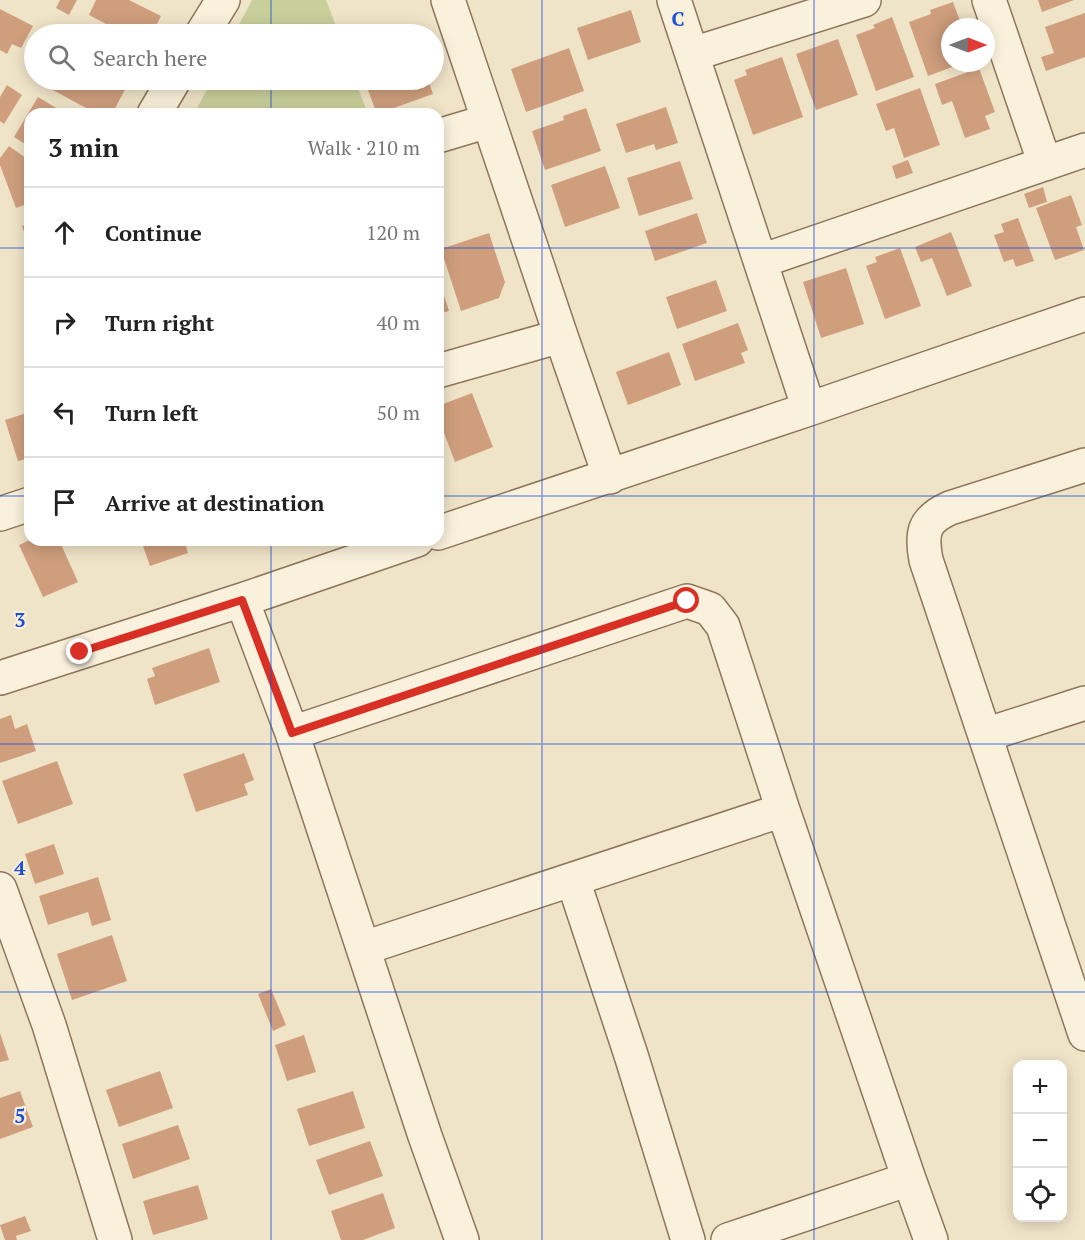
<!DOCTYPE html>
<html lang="en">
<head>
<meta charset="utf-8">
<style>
	:root { --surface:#fff; --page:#f2f2f2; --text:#222; --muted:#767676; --line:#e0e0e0 }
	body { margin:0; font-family:"PT Serif",serif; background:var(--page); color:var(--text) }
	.controls { position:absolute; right:18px; bottom:18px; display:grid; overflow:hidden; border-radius:12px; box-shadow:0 3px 15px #0003 }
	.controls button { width:54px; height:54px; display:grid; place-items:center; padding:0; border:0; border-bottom:2px solid var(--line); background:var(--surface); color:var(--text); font:30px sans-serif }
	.compass { position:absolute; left:941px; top:18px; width:54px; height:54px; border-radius:50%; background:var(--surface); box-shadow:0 3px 15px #0003; rotate:90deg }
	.stop { position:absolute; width:18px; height:18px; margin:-14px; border:4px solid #d93025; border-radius:50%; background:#fff }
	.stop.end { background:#d93025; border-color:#fff; box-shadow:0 2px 6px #0008 }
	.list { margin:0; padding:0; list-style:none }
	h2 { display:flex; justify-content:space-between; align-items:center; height:78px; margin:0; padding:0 24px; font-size:26px }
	h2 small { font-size:20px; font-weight:400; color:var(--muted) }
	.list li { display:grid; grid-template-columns:39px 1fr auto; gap:18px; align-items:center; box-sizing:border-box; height:90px; padding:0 24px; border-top:2px solid var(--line) }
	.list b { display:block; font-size:22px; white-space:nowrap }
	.list em { font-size:20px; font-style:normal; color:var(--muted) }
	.icon { flex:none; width:33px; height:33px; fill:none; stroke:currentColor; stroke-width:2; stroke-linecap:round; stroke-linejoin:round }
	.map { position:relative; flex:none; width:1085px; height:1240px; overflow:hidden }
	.search { position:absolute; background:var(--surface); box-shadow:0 3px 15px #0003; left:24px; top:24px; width:420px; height:66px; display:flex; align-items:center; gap:15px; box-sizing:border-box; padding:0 21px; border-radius:33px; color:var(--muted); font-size:22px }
	.panel { position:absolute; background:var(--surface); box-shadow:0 3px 15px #0003; left:24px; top:108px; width:420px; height:438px; border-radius:18px }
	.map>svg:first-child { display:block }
	.green { fill:#c9cf9b }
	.building { fill:#cf9f7d }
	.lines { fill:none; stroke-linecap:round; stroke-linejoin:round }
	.minor-casing { stroke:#8d765c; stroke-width:36 }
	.minor { stroke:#faf1dc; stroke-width:33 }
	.route { stroke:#d93025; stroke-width:8 }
	.grid { fill:none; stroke:#1d4ed8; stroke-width:1.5; stroke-opacity:0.55 }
	.grid-label { font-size:20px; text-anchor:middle; font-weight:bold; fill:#1d4ed8; stroke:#f7eed8; stroke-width:4.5; stroke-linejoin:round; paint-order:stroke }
</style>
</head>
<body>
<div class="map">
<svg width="1085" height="1240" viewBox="0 0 1085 1240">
	<rect width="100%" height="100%" fill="#f0e4c8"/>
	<path class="green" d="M252,0H326L339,34H234Z
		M212,80H355L368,114H194Z"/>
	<path class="building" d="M60,0H77L69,15L56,8Z
		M96,0H129L161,16L152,34H142L137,32L135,34H103L108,25L89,15Z
		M1038,0H1074L1042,12Z
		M953,2L960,21L955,23L957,27H950V63H963L928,76L909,22L931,14L930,10Z
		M0,9L33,26L21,48L12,44L7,54L0,50Z
		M631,10L641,42L588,60L577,28Z
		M1085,13V57L1046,71L1041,57L1054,53L1045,27Z
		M892,17L914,77L876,91L856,35L875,28L873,25Z
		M838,39L858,95L816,110L796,54Z
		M569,48L584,91L526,112L511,69Z
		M782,57L803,117L753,135L734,80L747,75L745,70Z
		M979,68L995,112L985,116L990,129L965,138L952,101L942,105L935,84Z
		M56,80H119L128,84L112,114H97L51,89Z
		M364,80H428L433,94L377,114Z
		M7,85L22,95L4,124L0,121V97Z
		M920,88L940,145L904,158L894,128L886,131L876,104Z
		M38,97L66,114H30V147L14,137Z
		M666,107L678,143L656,150L654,144L626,153L616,124Z
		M586,108L601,151L545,170L532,131L564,120L563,116Z
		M9,146L30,161V203L16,208L0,165V158Z
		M908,160L913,173L896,179L892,166Z
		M680,161L693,199L639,216L627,178Z
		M605,166L620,208L565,227L551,185Z
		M1043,187L1047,202L1029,208L1024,194Z
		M1071,195L1082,225L1076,227L1084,250L1055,260L1036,208Z
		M697,213L707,243L655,261L645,231Z
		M1018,218L1034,261L1016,267L1013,259L1004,262L994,235L1004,232L1001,224Z
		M30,223V250L22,226Z
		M951,232L972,286L947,296L932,258L921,262L915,247Z
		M489,233L505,282L499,298L461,311L441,249Z
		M900,248L921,306L885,319L866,266L877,262L875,257Z
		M846,268L864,324L821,338L803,282Z
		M438,277L449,311L438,314Z
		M716,280L727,311L677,329L666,297Z
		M738,323L748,350L741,353L745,363L695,381L682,344Z
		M669,352L681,385L628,405L616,372Z
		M472,393L493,447L455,462L438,417V406Z
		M30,412V458L18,461L5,420Z
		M30,540H59L78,582L43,597L19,545Z
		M141,540H184L188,553L150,566Z
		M209,648L220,682L155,705L147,679L155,676L152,668Z
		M11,715L15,729L27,724L36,751L0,763V719Z
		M244,753L254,780L244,784L248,795L196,812L183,774Z
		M57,761L73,804L18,824L2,781Z
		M54,844L64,874L35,884L25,854Z
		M98,877L111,920L92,926L88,912L48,925L39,896Z
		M112,935L127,981L72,1000L57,954Z
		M271,989L286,1025L273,1031L258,994Z
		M0,1033L9,1060L0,1062Z
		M304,1035L316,1072L287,1081L275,1045Z
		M160,1071L173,1108L119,1127L106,1090Z
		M20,1091L33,1127L0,1139V1098Z
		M353,1091L365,1128L309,1146L297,1109Z
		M178,1125L190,1159L133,1179L122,1144Z
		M370,1141L383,1176L329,1195L316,1160Z
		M198,1185L208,1219L153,1235L143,1201Z
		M383,1193L395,1228L363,1240H341L331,1211Z
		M25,1216L31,1231L16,1236L17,1240H5L0,1225Z"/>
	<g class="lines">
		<g class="minor-casing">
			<path id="minor" d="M448,0L561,336L610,477
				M674,0L809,409
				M989,0L1045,164
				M202,34L223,0
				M693,54L864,0
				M154,114L174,80
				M438,136L488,121
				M761,261L1085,150
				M438,371L561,336
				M1085,465L950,508C923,520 921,533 926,560L1085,1034
				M0,514L30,504
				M438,533L809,409L1085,314
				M242,600L292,733L425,1136L462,1240
				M0,678L242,600L417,540
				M292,733L687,601L710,609L723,626L783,810L909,1179L931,1240
				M985,735L1085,703
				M573,880L631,1055L688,1240
				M0,889L49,1025L115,1240
				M364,948L783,810
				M728,1240L909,1179"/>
		</g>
		<use href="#minor" class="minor"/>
	</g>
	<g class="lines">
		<path class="route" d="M80,652L242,600L292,733L687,601"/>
	</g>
	<path class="grid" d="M271,0V34M542,0V1240M814,0V1240M271,80V114M0,248H30M438,248H1085M0,496H30M438,496H1085M271,540V1240M0,744H1085M0,992H1085"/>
	<g class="grid-label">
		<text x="678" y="26">C</text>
		<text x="20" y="627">3</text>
		<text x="20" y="875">4</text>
		<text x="20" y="1123">5</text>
	</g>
</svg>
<div class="controls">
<button>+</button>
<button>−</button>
<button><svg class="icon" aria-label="locate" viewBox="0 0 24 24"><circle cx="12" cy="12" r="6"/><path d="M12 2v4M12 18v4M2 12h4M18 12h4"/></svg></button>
</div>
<svg class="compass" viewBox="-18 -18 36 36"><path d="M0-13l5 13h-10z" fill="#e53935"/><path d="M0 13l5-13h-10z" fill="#767676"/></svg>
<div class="stop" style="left:687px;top:601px"></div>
<div class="stop end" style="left:80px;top:652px"></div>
<div class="search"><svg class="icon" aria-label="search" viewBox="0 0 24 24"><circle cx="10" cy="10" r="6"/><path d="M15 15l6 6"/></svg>Search here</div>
<section class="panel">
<h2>3 min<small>Walk · 210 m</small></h2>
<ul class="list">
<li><svg class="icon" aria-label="ahead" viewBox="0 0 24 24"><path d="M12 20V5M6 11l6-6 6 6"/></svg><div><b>Continue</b></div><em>120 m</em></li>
<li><svg class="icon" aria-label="right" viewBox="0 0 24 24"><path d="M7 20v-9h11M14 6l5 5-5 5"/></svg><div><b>Turn right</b></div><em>40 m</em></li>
<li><svg class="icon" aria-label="left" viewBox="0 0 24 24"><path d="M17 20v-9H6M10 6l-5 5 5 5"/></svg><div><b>Turn left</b></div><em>50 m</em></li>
<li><svg class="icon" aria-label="arrive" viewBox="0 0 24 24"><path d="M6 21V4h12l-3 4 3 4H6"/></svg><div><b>Arrive at destination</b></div></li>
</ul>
</section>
</div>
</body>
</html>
